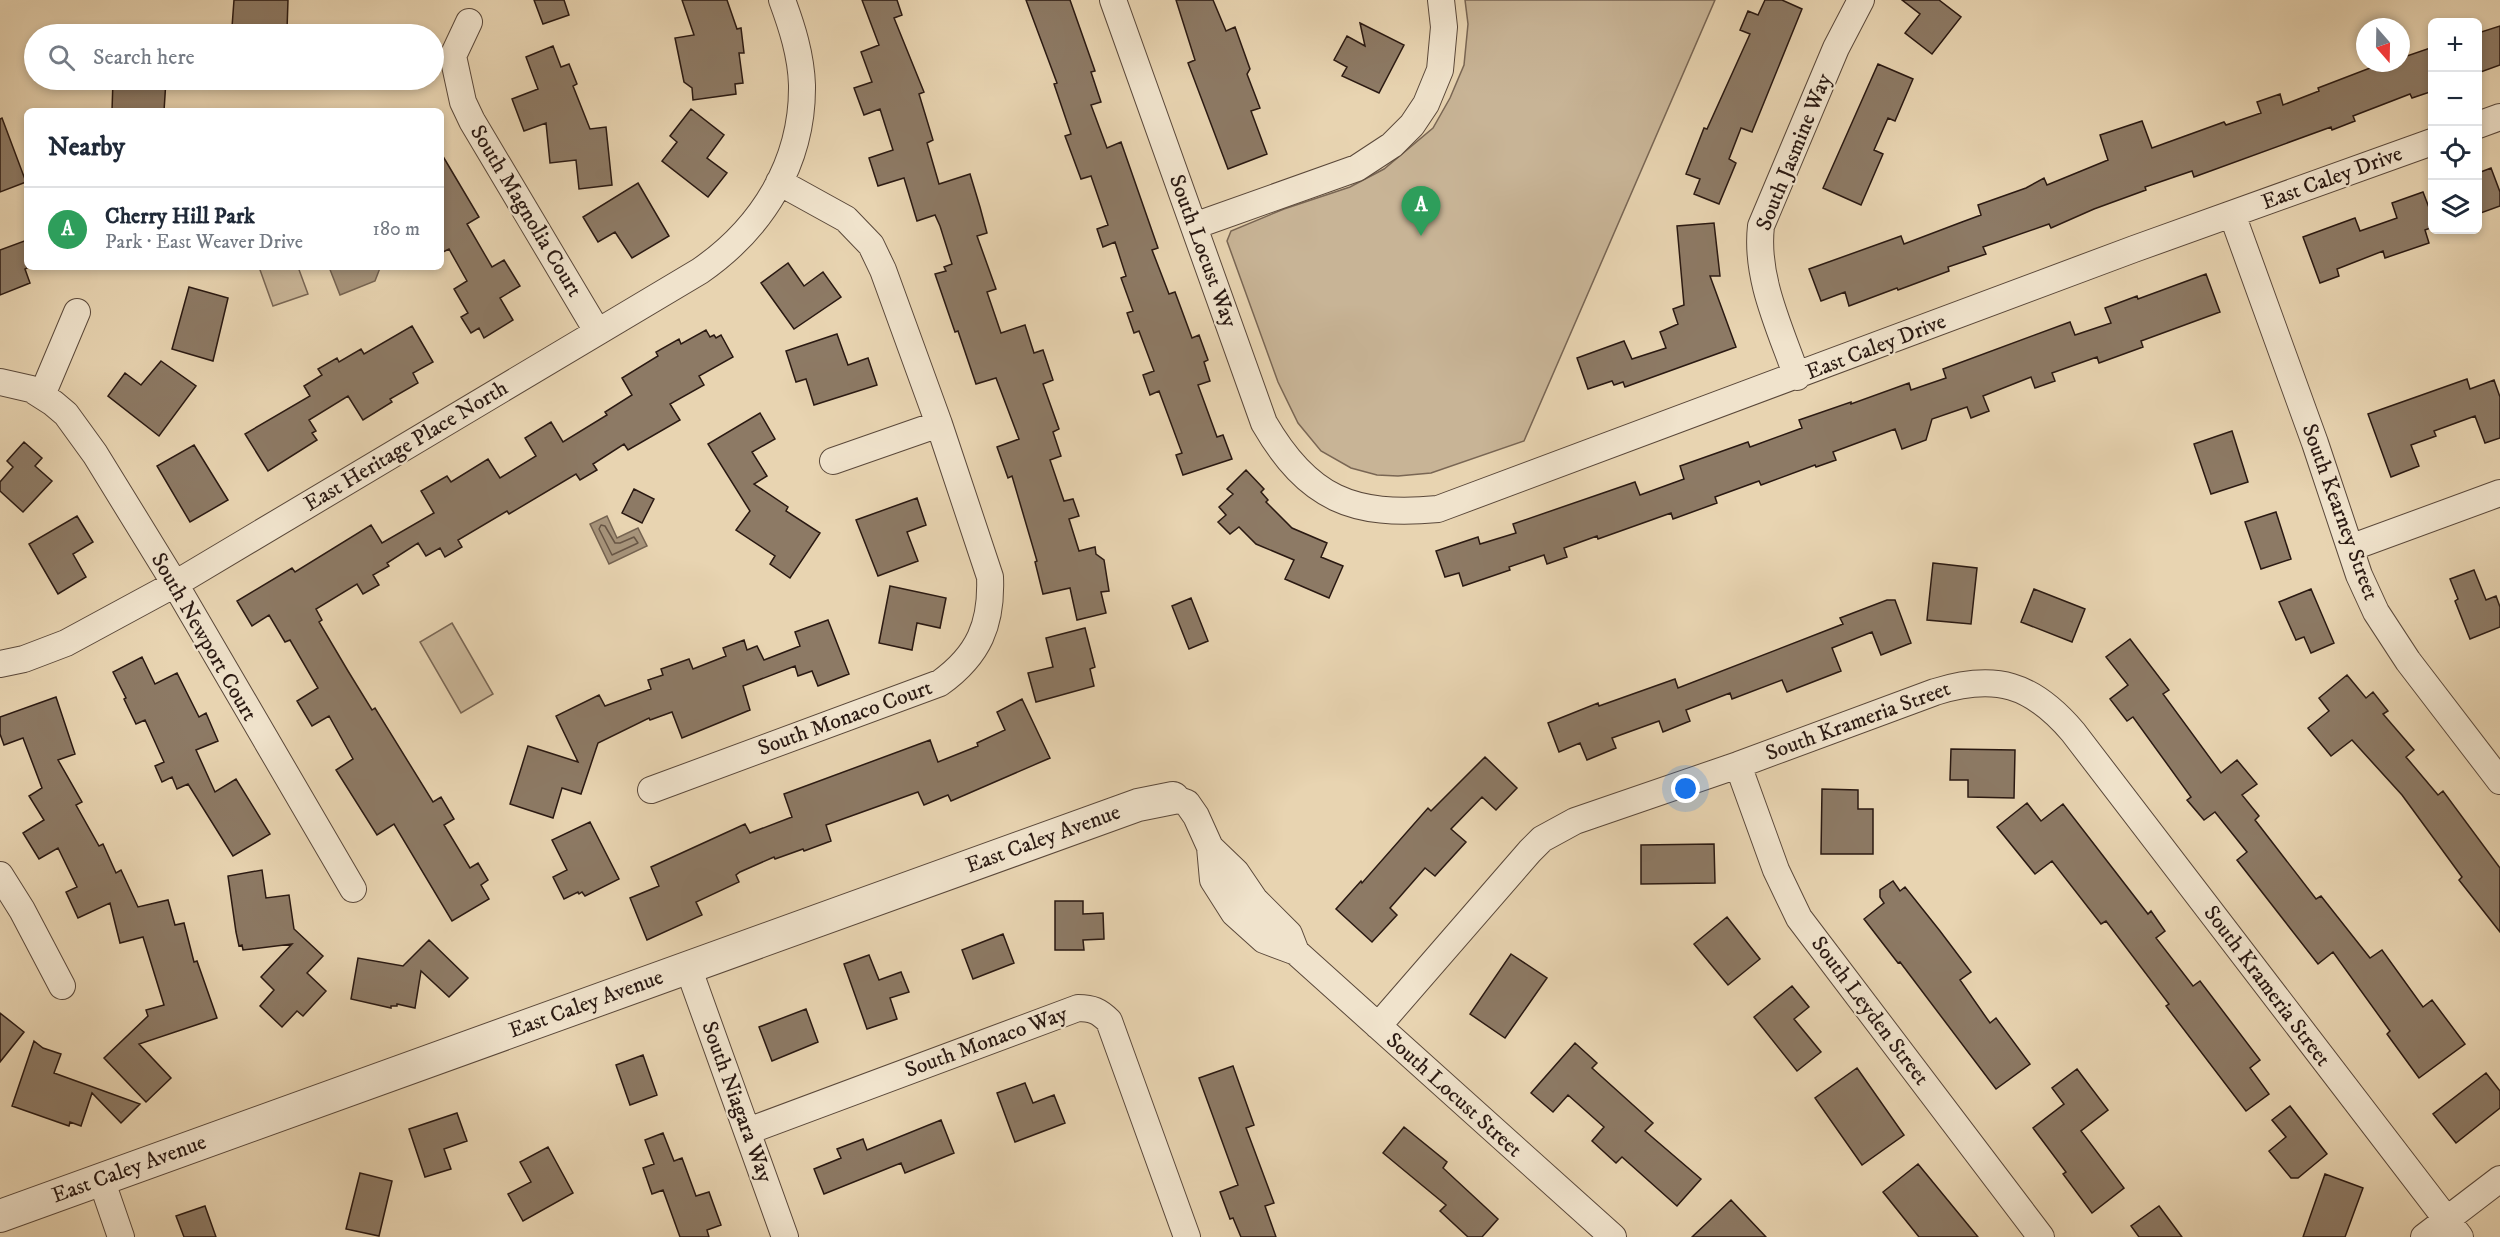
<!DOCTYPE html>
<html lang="en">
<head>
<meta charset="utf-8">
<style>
	:root { --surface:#fff; --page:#f2f2f3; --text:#1f2937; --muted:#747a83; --line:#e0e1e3; --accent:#0f766e }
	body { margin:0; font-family:"IM FELL DW Pica",serif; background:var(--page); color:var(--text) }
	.controls { position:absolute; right:18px; top:18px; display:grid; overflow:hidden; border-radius:9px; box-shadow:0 3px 9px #0003 }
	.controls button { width:54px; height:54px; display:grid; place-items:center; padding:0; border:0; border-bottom:2px solid var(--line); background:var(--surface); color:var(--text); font:30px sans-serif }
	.compass { position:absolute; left:2356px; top:18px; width:54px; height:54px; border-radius:50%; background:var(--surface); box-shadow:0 3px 9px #0003; rotate:160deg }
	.you { position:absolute; left:1686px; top:789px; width:21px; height:21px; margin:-15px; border:4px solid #fff; border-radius:50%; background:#1a73e8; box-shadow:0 0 0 9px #1a73e833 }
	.badge { display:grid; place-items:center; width:39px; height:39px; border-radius:50%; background:var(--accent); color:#fff; font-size:20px; font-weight:700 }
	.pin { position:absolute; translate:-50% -50px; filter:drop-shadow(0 2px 3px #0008) }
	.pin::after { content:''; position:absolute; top:32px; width:21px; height:18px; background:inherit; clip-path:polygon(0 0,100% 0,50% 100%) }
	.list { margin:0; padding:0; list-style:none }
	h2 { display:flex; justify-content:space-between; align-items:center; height:78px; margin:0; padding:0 24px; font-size:26px }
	h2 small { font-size:20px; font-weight:400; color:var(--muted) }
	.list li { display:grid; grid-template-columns:39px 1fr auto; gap:18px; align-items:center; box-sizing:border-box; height:84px; padding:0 24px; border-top:2px solid var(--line) }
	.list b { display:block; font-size:22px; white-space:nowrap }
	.list p { margin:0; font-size:20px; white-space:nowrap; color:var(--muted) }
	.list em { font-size:20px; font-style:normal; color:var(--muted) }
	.icon { flex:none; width:33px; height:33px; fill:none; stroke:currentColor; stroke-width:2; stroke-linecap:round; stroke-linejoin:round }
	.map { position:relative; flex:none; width:2500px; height:1237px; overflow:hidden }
	.search { position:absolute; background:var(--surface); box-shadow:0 3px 9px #0003; left:24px; top:24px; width:420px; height:66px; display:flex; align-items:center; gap:15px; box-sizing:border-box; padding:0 21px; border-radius:33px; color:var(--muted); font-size:22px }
	.panel { position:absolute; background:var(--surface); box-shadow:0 3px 9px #0003; left:24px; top:108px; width:420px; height:162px; border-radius:9px }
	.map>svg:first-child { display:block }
	.green { fill:#c8b496; stroke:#796654; stroke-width:1.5 }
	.water { fill:#a7947b; stroke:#756351; stroke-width:1.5 }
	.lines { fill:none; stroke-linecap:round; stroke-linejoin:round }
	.shore { stroke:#685646; stroke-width:1.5 }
	.building { fill:#8d7a65; stroke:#2a1912; stroke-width:1.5 }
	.minor-casing { stroke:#5a483a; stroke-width:28 }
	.tertiary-casing { stroke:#5a483a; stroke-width:34 }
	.minor { stroke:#f0e3cc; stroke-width:26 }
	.tertiary { stroke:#f0e3cc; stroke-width:32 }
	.labels { text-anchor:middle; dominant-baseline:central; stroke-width:4.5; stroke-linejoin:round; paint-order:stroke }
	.street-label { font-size:22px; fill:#2a1912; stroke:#f0e3cc }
</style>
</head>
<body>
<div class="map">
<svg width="2500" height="1237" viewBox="0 0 2500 1237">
	<rect width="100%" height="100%" fill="#e8d4b1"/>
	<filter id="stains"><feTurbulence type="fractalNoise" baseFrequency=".00333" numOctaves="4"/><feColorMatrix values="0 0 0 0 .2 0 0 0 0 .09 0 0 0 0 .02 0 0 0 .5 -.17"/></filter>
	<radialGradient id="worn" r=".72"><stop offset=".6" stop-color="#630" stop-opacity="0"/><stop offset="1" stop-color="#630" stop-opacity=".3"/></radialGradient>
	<path class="green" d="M1465,0H1715L1524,441L1431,473L1398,476L1377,475L1351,468L1321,451L1298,423L1278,382L1227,241L1231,231L1284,209L1350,187L1384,169L1433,128L1450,98L1464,65L1468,24Z
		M259,267H298L308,294L273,306Z
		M452,623L493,694L461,713L420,642Z"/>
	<path class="water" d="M329,267H379L380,268L375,281L340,295Z
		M607,516L617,538L638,528L647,546L609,564L590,524Z"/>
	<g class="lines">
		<path class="shore" d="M601,525L605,526L615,543H620L634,537L638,543L612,555L599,529Z"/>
	</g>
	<path class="building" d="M234,0H288L287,30L232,27Z
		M534,0H564L569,15L543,24Z
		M682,0H727L737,29L741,28L744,53H739L743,83L735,84L736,94L693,100L692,88L684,82L675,38L694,35Z
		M862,0H897L902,15L894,18L924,92L919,94L933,140L927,143L939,184L970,174L980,207L987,233L977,236L996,289L987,292L1001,333L1025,325L1034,353L1043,350L1053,380L1043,384L1059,429L1053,432L1061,456L1050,460L1064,501L1073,499L1079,516L1069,519L1079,551L1095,547L1096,554L1104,560L1109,591L1101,592L1106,613L1077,620L1070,588L1043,594L1035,562L1037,561L1012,476L1008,478L997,447L1019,439L996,378L976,384L958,331L955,332L935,274L946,271L944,267L952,264L940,226L935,215L917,221L904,178L878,186L869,158L893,150L880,109L864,115L854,88L872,82L861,52L879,45Z
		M1026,0H1070L1095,71L1091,72L1101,102L1091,105L1107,148L1121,142L1158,248L1152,250L1169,294L1175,292L1192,338L1199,335L1208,360L1204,362L1210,381L1198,385L1217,437L1223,435L1232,459L1183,475L1176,455L1182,453L1159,391L1150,395L1143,375L1154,371L1139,331L1134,333L1127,313L1133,311L1121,278L1126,276L1115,242L1103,247L1097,229L1108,225L1091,176L1081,179L1065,136L1071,134L1054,84L1057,83Z
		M1176,0H1213L1226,31L1235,27L1250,69L1247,74L1260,108L1251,111L1267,154L1228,169L1188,63L1195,60Z
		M1765,0H1782L1802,9L1752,132L1741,128L1729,159L1736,163L1719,204L1694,194L1700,179L1686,174L1704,128L1707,129L1750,34L1740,30L1748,11L1758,15Z
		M1902,0H1939L1961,17L1932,54L1905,33L1920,14Z
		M1360,23L1404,45L1379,93L1342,76L1347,67L1334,60L1347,36L1365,46Z
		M2500,26V65L2478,73V33Z
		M553,46L561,67L569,64L577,84L573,86L590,129L606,127L612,185L579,189L576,160L550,163L546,123L524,131L512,99L538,89L526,57Z
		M2433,47V91L2412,98L2410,94L2353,116L2355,121L2332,130L2331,127L2194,177L2192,171L2145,187L2146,190L2094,209L2051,228L2049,224L1983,247L1986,254L1948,267L1949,271L1898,290L1897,288L1849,306L1845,292L1821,301L1809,269L1901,236L1904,244L1962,222L1981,215L1978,205L2026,188L2044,178L2047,185L2108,160L2100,135L2142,121L2152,148L2224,122L2226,125L2261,113L2257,102L2280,94L2283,105L2319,91L2318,88L2383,63H2401V58Z
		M1878,64L1913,79L1895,121L1888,118L1874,150L1883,154L1861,205L1823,188Z
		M113,80H166L164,111H112Z
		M691,109L724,135L707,158L727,173L708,197L662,161L677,142L670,136Z
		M2,118L26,182L0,192V119Z
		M441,153L479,217L467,224L492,267L504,260L520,286L500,298L513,320L484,338L479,328L471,333L461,317L468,313L454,289L467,281L449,249L441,253Z
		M2491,168L2500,192V206L2478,214V173Z
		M638,183L669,236L632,258L615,232L598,242L583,217Z
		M2423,192L2433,218V227L2425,230L2429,243L2385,258L2383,251L2337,269L2339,276L2320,283L2303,237L2355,218L2360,231L2397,218L2392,203Z
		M1714,223L1720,276H1710L1736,347L1625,387L1623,382L1614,385L1612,381L1588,389L1577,358L1624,341L1632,359L1666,348L1660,332L1678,324L1673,309L1684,305L1677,226Z
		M27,240V268L25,269L30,283L0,295V250Z
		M788,263L804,286L823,272L841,297L794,329L761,283Z
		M2206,274L2220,312L2141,341L2143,347L2099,363L2097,357L2052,373L2055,381L2035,388L2031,377L1983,396L1989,411L1971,418L1967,407L1932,419L1926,440L1902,449L1895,429L1833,452L1836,460L1816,467L1815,465L1761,485L1759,481L1715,497L1717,503L1673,519L1671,513L1598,539L1597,536L1564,548L1567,557L1547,564L1544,555L1509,567L1510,570L1463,586L1459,573L1445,577L1436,551L1478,537L1480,544L1516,533L1513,524L1635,482L1640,495L1684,479L1680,466L1748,442L1750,447L1802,428L1799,420L1851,402V404L1909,383L1911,390L1946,378L1943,369L2070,322L2075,335L2111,323L2105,308L2137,296L2138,299Z
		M189,287L228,298L213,361L172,349Z
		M412,326L433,362L413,373L418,383L390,399L392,402L363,420L348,396L309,420L316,431L312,433L317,440L268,471L245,434L310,396L304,386L322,375L318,369L337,358L339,362L361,349L364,354Z
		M706,330L710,337L714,335L716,338L721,335L733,357L699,376L704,385L670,404L680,420L628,450L624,444L593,464L597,470L580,480L576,474L509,514L507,511L458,540L462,547L445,557L440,548L426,556L418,543L387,563L389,566L373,575L379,585L363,594L357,584L316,609L322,620L319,622L348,671L372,710L375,708L433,802L441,797L454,819L444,825L470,868L478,863L488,880L481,885L489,899L452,921L394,824L377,835L336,770L353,759L329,716L312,726L297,701L318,688L290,640L285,642L269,615L252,626L237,601L292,568L295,572L371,525L382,543L434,513L421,491L447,476L451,482L488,459L500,478L536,456L525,438L551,422L563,442L607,415L605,412L632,395L622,378L658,356L656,352L679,339L681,344Z
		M837,334L848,365L868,358L877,385L814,405L806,379L796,382L786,351Z
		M161,361L196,386L159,436L108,396L125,373L141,385Z
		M2467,379L2470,389L2494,380L2500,397V438L2485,443L2475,416L2434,431L2436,436L2411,445L2419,466L2391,477L2368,414Z
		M760,413L775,439L752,452L767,476L754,484L788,507L786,511L820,533L790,578L770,564L775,556L736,530L750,511L708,444Z
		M2232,431L2248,482L2211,494L2194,444Z
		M24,442L42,458L35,466L52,481L23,512L0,491V482L13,467L7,461Z
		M194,445L228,500L190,522L157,466Z
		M1246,470L1264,489L1261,492L1268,500L1266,502L1292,528L1327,543L1321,557L1343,566L1329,598L1285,579L1294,560L1256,544L1239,527L1230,534L1218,522L1226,515L1219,507L1233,494L1227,489Z
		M634,489L654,499L642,523L622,513Z
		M917,498L926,525L907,532L918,561L878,576L856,520Z
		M2276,512L2291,559L2261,569L2245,522Z
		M77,516L93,542L73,554L86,577L58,594L29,544Z
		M1933,563L1977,568L1971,624L1927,620Z
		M2474,570L2486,600L2496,596L2500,607V627L2470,639L2455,601L2458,599L2450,579Z
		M890,586L946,598L940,628L917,623L912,650L879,643Z
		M2034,589L2085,609L2072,642L2021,622Z
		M2311,589L2334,643L2311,653L2304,637L2296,640L2279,602Z
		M1191,598L1208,641L1189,649L1172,606Z
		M1887,600H1895L1911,643L1881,655L1872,632L1832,648L1841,671L1787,692L1782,680L1732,699L1730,693L1686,710L1690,721L1663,732L1659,721L1612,738L1616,748L1587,760L1580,743L1559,752L1548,723L1598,703L1599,706L1675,679L1678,688L1843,624L1840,618Z
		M828,620L849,674L818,686L812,671L798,676L795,666L743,686L750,710L682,738L672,712L650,720L649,718L598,743L581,794L562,788L553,818L510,804L528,746L578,762L556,716L599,695L605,706L651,689L648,680L663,675L661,669L689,659L693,669L726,656L723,648L744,640L747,650L757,646L764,660L800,646L795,632Z
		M1085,628L1095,667L1090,669L1094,686L1036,702L1028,673L1053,667L1046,638Z
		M2130,639L2169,690L2163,694L2221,773L2237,760L2257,784L2242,795L2259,816L2255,820L2316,899L2321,896L2370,958L2382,950L2423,1007L2432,1000L2465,1044L2419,1078L2387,1034L2390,1031L2333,952L2318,964L2237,860L2247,852L2215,812L2204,820L2187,800L2191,797L2133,717L2127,721L2110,699L2128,685L2106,657Z
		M142,657L155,684L177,673L199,717L206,713L218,741L196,750L215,792L236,779L270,834L233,856L188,784L177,789L172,777L162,782L155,766L164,762L145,720L136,724L124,699L126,698L113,672Z
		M2347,675L2366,698L2373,692L2388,711L2383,714L2414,750L2406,757L2438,795L2443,791L2500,868V932L2459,880L2462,877L2402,795L2352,740L2331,756L2308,728L2329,711L2319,698Z
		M56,697L75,754L58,760L82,802L76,805L99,846L103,844L116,873L121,870L138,907L168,900L175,925L184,923L194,962L197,961L217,1018L139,1044L171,1078L146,1102L104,1058L148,1016L146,1010L164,1005L143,937L120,943L110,903L78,918L66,892L77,887L58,848L39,859L23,833L44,820L29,796L42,788L23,738L4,745L0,734V717Z
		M1022,699L1050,758L951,801L948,795L924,805L918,792L826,825L831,841L804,851L803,849L775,859L774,857L740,872L736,875L739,882L696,902L702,915L647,940L630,898L659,886L651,867L745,824L750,833L792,817L784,794L930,740L938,762L978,746L977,743L1005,730L997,712Z
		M1951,749L2015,750L2014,798L1968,797V780H1950Z
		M1485,757L1517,788L1496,810L1482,797L1451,829L1466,842L1435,876L1425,868L1390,908L1397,915L1372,942L1336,909L1361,881L1362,883L1428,808L1431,811Z
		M1822,789L1858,790V809H1873V854H1821Z
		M2027,803L2041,821L2063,804L2148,914L2151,911L2165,931L2156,938L2193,986L2200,981L2260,1060L2250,1068L2269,1094L2246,1111L2166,1006L2169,1004L2106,921L2101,924L2052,861L2035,874L1997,827Z
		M590,822L619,879L585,896L582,892L579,894L578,892L564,899L553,877L567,870L552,840Z
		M1714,844L1715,883L1641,884V845Z
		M262,870L266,898L289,895L294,929L323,956L307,973L326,991L303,1016L297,1011L282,1027L260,1006L274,990L261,977L292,944L243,950L242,945L239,946L236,932L228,876Z
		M1893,881L1900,891L1905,887L1940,931L1971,972L1960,980L1990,1023L1996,1018L2030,1064L1996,1089L1900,962L1898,963L1864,919L1884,903L1880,897V890Z
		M1055,901H1083V914L1103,913L1104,939L1083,940L1084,950H1055Z
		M1727,917L1760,959L1728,985L1694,944Z
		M1003,934L1014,963L973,979L962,950Z
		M429,940L468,978L449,997L421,971L415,1008L397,1004V1006H391V1008L351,999L358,958L403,966Z
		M1511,954L1547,978L1505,1038L1470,1014Z
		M869,955L879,980L901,972L909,992L890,998L897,1019L867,1029L844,964Z
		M1792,986L1809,1007L1794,1019L1821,1052L1797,1071L1754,1017Z
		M806,1009L818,1042L772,1061L759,1027Z
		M0,1013L24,1032L0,1062Z
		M34,1041L43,1048L61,1054L54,1073L140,1104L121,1123L92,1093L81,1126L70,1122L69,1126L12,1106Z
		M1575,1043L1597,1063L1592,1068L1653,1123L1645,1131L1701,1179L1677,1206L1622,1157L1616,1163L1592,1141L1604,1127L1568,1095L1553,1112L1531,1093Z
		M643,1055L657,1095L630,1105L616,1065Z
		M1233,1066L1254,1125L1246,1128L1274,1203L1265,1206L1276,1237H1241L1233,1218L1230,1219L1220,1192L1238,1185L1199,1078Z
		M1857,1068L1904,1135L1862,1165L1815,1098Z
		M2077,1069L2108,1110L2081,1131L2124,1188L2092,1213L2063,1174L2066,1172L2033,1128L2064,1104L2052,1088Z
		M2486,1073L2500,1091V1108L2456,1143L2433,1114Z
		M1025,1083L1033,1103L1054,1095L1065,1123L1015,1142L997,1093Z
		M2290,1106L2327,1154L2298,1178H2291L2269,1151L2286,1137L2272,1120Z
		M457,1113L467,1141L444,1149L451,1169L425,1177L409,1129Z
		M941,1120L954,1153L905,1173L901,1163L824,1194L814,1169L841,1158L837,1149L863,1139L867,1150Z
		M1404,1127L1447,1162L1443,1168L1498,1219L1482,1237H1468L1440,1211L1446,1205L1383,1153Z
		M663,1133L674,1161L682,1158L696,1196L709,1192L721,1225L707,1230L709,1237H680L663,1190L652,1194L643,1168L654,1164L645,1140Z
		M548,1147L573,1193L523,1221L508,1194L531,1182L520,1162Z
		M1918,1164L1978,1237H1919L1883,1192Z
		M360,1173L392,1181L379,1236L346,1229Z
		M2325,1174L2363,1188L2345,1237H2303Z
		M1731,1200L1766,1237H1692L1709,1221Z
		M205,1206L216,1237H184L176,1216Z
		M2159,1206L2182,1237H2139L2131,1226Z"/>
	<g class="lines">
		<g class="minor-casing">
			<path id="minor" d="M1113,0L1264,423C1308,499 1353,517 1438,509L2134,249L2432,142
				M469,22L453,56L463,102L472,121L597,331
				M2478,125L2500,117
				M2232,214L2315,443L2359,575L2376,612L2408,661L2500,781
				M1194,226L1357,168L1392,145L1412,125L1426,104L1440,70L1444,27L1441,0
				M1797,377C1780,328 1755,278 1761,226L1836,48L1861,0
				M0,382L31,389L53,403L66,414L95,454L175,584L353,889
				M42,395L77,312
				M833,461L939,424
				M2350,548L2500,493
				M0,664L24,659L66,643L175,584L700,271C762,228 803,163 802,85C801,55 792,27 782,0
				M1738,765L1776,870L1799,918L2041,1237
				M651,790L940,683C979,655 992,624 990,577L939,424L883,270L871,245L846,219L779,182
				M1173,798L1187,803L1196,816L1210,847L1213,880L1234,913L1264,940L1296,952L1613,1237
				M1210,847L1236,872L1255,900L1289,934L1296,952
				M0,875L22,910L62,986
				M688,967L785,1237
				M1378,1026L1530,851L1542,839L1575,821L1738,765L1935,692C1996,673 2032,684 2073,732L2460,1237
				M748,1131L1078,1008C1092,1008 1099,1011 1109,1021L1187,1237
				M101,1179L121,1237
				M2424,1237L2500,1179"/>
		</g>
		<g class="tertiary-casing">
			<path id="tertiary" d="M0,1216L1138,805L1173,798"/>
		</g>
		<use href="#minor" class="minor"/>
		<use href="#tertiary" class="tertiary"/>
	</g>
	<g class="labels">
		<g class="street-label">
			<text transform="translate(1794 152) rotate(-68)">South Jasmine Way</text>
			<text transform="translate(2332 178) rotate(-20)">East Caley Drive</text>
			<text transform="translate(526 211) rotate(59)">South Magnolia Court</text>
			<text transform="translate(1203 251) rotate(70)">South Locust Way</text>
			<text transform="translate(1876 347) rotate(-21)">East Caley Drive</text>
			<text transform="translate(406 446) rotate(-31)">East Heritage Place North</text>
			<text transform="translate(2340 512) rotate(70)">South Kearney Street</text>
			<text transform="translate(204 637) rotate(60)">South Newport Court</text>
			<text transform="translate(845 718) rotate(-20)">South Monaco Court</text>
			<text transform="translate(1858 721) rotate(-20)">South Krameria Street</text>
			<text transform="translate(1043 839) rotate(-20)">East Caley Avenue</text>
			<text transform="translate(2267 986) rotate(53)">South Krameria Street</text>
			<text transform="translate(586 1004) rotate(-20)">East Caley Avenue</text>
			<text transform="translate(1870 1011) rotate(53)">South Leyden Street</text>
			<text transform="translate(986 1042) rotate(-20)">South Monaco Way</text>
			<text transform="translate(1454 1095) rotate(42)">South Locust Street</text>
			<text transform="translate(737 1102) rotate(70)">South Niagara Way</text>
			<text transform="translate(129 1169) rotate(-20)">East Caley Avenue</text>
		</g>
	</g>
	<rect width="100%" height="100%" filter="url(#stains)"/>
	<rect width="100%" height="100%" fill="url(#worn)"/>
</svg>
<div class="controls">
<button>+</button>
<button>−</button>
<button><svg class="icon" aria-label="locate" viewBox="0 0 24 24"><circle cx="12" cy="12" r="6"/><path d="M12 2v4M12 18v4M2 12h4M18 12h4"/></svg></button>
<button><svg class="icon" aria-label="layers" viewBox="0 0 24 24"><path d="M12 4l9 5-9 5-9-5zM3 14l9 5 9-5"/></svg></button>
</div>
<svg class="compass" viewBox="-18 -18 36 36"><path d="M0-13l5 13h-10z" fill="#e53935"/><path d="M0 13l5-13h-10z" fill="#747a83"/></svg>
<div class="you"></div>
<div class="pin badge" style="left:1421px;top:236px;background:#2e9e5b">A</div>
<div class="search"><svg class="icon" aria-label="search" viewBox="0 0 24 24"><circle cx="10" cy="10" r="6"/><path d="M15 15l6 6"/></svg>Search here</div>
<section class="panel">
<h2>Nearby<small></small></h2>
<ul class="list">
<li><span class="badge" style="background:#2e9e5b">A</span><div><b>Cherry Hill Park</b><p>Park · East Weaver Drive</p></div><em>180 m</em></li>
</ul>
</section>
</div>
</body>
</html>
